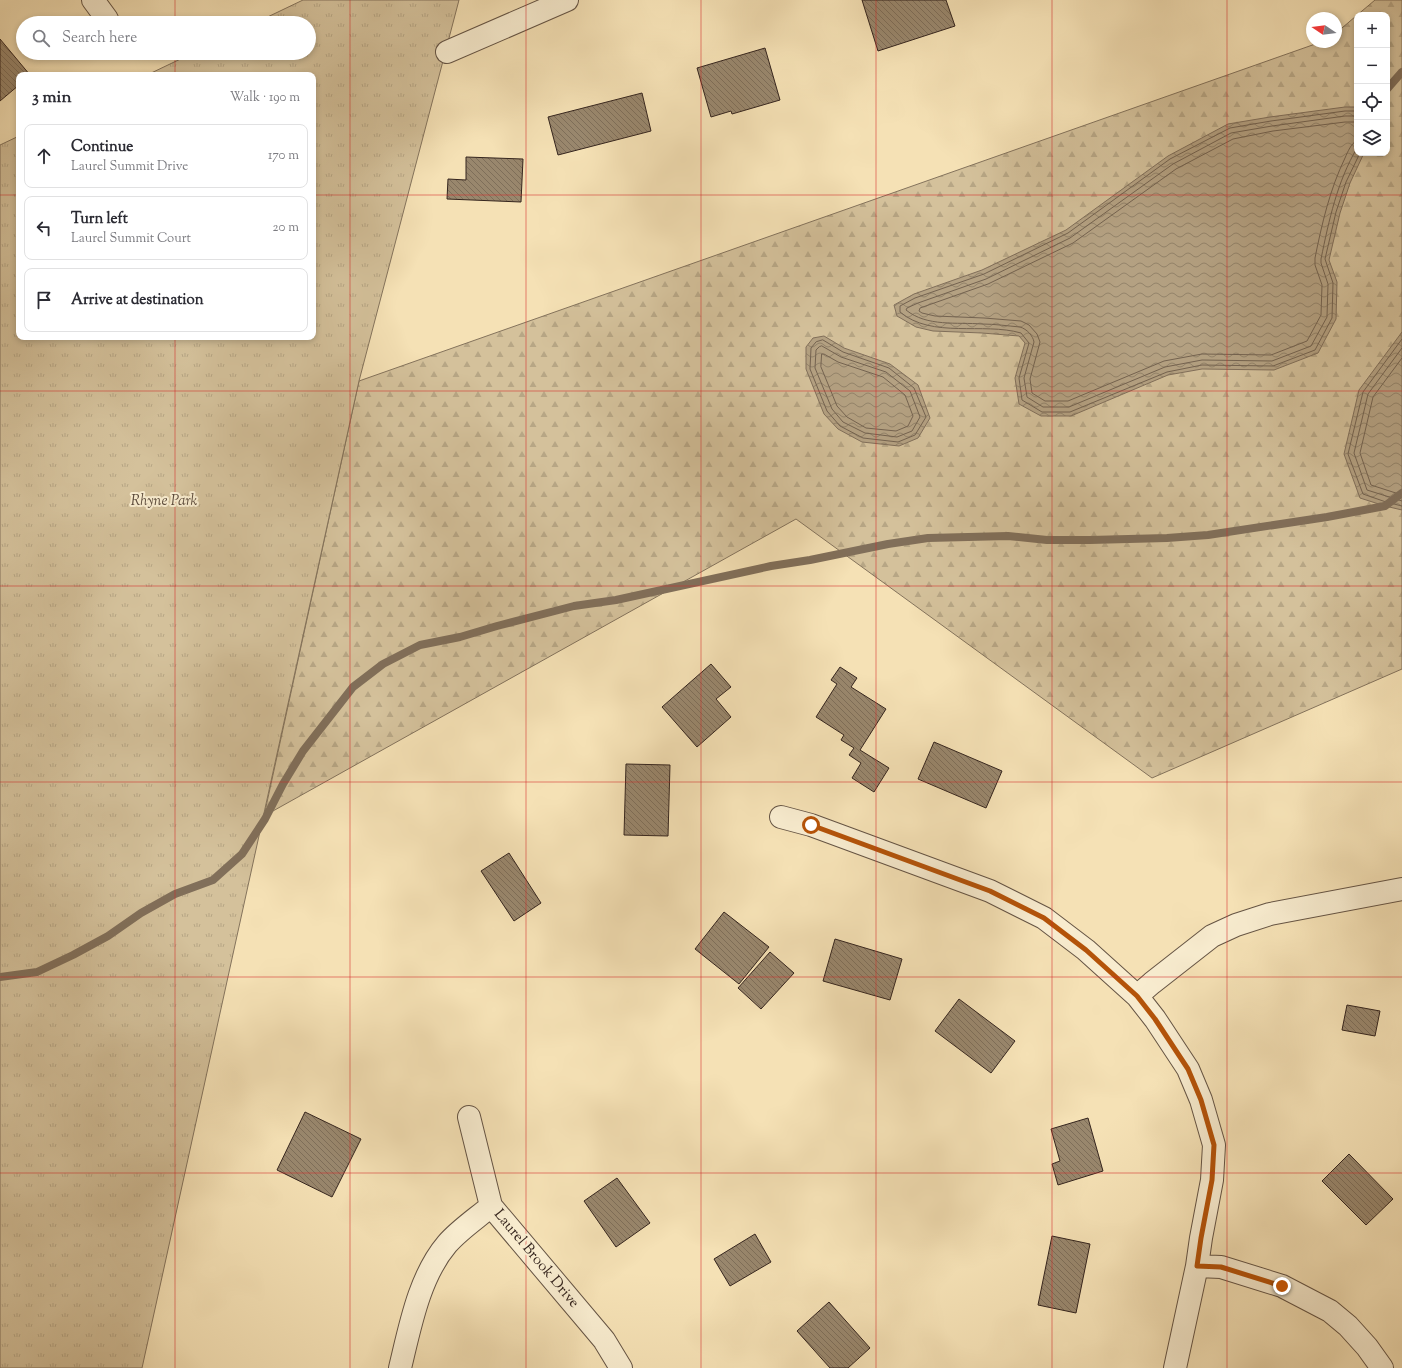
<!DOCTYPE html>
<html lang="en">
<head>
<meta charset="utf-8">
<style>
	:root { --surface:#fff; --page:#f2f2f3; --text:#2b2b33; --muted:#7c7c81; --line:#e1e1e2 }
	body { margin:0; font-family:"Sorts Mill Goudy",serif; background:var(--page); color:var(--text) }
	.controls { position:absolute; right:12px; top:12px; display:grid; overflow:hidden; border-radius:8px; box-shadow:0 2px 6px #0003 }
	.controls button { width:36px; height:36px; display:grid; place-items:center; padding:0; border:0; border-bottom:1px solid var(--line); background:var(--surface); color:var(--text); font:20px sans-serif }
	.compass { position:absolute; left:1306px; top:12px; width:36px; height:36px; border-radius:50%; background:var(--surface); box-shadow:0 2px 6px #0003; rotate:283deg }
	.stop { position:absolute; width:12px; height:12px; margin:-9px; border:3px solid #b45309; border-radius:50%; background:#fff }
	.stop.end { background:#b45309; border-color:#fff; box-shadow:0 1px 4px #0008 }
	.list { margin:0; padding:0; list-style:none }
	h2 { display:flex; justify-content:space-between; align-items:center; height:52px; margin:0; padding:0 16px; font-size:17px }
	h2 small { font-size:13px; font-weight:400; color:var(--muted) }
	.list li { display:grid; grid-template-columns:26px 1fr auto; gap:12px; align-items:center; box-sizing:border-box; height:64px; margin:0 8px 8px; padding:0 8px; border:1px solid var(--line); border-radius:8px }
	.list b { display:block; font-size:15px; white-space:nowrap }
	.list p { margin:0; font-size:13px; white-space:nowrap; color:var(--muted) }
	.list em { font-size:13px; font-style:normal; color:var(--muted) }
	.icon { flex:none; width:22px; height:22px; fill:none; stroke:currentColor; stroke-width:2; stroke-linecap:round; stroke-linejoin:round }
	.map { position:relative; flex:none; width:1402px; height:1368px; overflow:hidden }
	.search { position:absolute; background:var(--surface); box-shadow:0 2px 6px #0003; left:16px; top:16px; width:300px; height:44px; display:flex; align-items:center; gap:10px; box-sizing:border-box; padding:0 14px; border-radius:22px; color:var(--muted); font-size:15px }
	.panel { position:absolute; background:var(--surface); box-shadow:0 2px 6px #0003; left:16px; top:72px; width:300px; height:268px; border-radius:8px }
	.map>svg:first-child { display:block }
	.forest { fill:url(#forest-firs); stroke:#84735c; fill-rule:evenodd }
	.park { fill:url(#park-tufts); stroke:#84735c }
	.water { fill:url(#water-waves); stroke:#816f5a }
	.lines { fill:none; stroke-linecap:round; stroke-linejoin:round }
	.shore { stroke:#746350; stroke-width:1 }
	.stream { stroke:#816f5a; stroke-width:8 }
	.building { fill:url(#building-back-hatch); stroke:#35251e }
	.minor-casing { stroke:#655444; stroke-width:24 }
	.minor { stroke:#f8eccf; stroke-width:22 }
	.route { stroke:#b45309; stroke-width:5 }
	.grid { fill:none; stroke:#d62828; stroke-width:1; stroke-opacity:0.55 }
	.labels { text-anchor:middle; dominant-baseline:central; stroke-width:4; stroke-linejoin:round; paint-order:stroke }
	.park-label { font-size:15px; font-style:italic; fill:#5d4c3d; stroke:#f8eccf }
	.street-label { font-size:15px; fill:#35251e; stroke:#f8eccf }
</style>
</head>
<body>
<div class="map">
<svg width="1402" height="1368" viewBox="0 0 1402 1368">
	<defs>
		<pattern id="forest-firs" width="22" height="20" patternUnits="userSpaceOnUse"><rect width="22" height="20" fill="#d4c19b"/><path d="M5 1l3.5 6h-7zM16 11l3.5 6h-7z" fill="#b7a685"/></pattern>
		<pattern id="park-tufts" width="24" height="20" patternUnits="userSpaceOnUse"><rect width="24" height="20" fill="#d4c19b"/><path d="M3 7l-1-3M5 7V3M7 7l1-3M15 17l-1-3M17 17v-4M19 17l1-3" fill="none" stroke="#b7a685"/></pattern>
		<pattern id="water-waves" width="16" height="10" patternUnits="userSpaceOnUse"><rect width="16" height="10" fill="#b4a182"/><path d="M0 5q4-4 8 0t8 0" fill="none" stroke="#93836a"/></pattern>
		<pattern id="building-back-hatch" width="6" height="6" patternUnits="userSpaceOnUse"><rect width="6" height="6" fill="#99876d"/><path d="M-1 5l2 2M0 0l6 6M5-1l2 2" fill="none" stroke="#7e6e59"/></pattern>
	</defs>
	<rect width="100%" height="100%" fill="#f5e1b5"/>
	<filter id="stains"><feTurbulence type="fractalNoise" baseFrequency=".005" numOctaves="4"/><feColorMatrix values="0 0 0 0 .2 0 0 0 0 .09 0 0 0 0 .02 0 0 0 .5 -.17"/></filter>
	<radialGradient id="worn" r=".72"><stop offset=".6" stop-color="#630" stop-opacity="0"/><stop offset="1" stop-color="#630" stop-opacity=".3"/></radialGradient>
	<path class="forest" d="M1375,0H1402V669L1152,778L796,519L264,816L359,381L1321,42H1336V33ZM1357,15H1387V153H1357Z"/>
	<path class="park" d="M303,0H459L359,381L142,1368H0V145L19,136V337H313V75H147L193,53H309V23H255Z"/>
	<path class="water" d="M1345,107H1357V153H1364L1350,183L1340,213L1329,260L1337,282L1336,319L1318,353L1274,370L1202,369L1168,375L1071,416H1041L1019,404L1015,378L1025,343L1019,336L982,333L933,331L916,327L897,316L894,305L914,294L982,270L1066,230L1168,156L1228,124L1270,117Z
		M1402,332V510L1385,506L1360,498L1344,454L1359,390Z
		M824,336L844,348L890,364L918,385L930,418L918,438L899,446L862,442L838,429L824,414L806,369V347L813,338Z"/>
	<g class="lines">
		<path class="shore" d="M1357,111H1345L1271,121L1230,128L1170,159L1068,233L984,274L915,298L900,306V312C932,339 983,322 1021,333L1029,343L1019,378L1022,400L1042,412H1070L1167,372L1202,365L1273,366L1315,350L1332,318L1333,283L1325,259L1336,212L1346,182L1360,153
			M1357,116H1345L1272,126L1231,133L1173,164L1070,238L986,279L918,303L907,308L906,310C927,327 957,322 982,324C995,324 1008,326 1020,327C1027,329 1033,336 1034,342L1024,378L1027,397L1043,407H1069L1165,367L1202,360L1272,361L1311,346L1327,317L1328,284L1321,263V259C1329,220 1337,182 1357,148
			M1357,122H1345L1273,131L1233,139L1176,169L1073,243L988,284L920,308L919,311L922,313L935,316L984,318L1021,321L1029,325L1037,334L1040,342L1030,379L1032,393L1045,401H1068L1164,361L1202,354L1271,355L1307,341L1321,315L1322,285L1315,265V258C1322,223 1330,189 1345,158C1348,151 1351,144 1357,140
			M1402,339L1363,392L1348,454L1363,494L1386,502L1402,506
			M823,340L843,352L889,368L914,388L926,417L915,435L898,442L863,438L840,426L827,411L810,369L811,348L816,342Z
			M822,346L841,357L886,372L910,391L920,417L912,431L897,437L865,433L843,422L832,409L815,368L816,350L819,347Z
			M1402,348L1368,394L1354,453L1367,490L1402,501
			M822,354H824L838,362L883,377L905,395L913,416L908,426L896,431L866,428L847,417L837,406L821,367Z
			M1402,358L1373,397L1360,453L1371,485L1402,495"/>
		<path class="stream" d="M1387,89L1402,72
			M0,977L37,972L73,955L108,936L141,913L175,894L213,880L242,854L265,819L283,784L303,751L353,687L383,664L420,645L460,637L497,626L574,606L616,600L771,566L810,560L888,544L928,538L1008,536L1047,540H1090L1167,538L1208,535L1327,517L1385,506L1402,493"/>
	</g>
	<path class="building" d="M862,0H946L955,26L878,51Z
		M0,39L30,75H19V85L0,101Z
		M765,48L780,100L732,114L731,111L711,117L697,68Z
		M642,93L651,131L558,155L548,117Z
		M466,157L523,159L521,202L447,199L448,179L466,180Z
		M711,664L731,687L716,699L731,717L697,747L662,707Z
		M840,667L857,678L851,687L886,709L860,750L889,768L874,792L852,778L861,763L849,755L854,748L841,740L844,735L816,717L837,684L831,680Z
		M934,742L1002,771L986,808L918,779Z
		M626,764L670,765L668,836L624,835Z
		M509,853L541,903L514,921L481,871Z
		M724,912L769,947L739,984L695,949Z
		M835,939L902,959L890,1000L823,981Z
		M770,952L794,973L761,1009L738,988Z
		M959,999L1015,1041L991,1073L935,1031Z
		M1347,1005L1380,1011L1375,1036L1342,1030Z
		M305,1112L361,1139L332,1197L277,1170Z
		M1088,1118L1103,1171L1058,1185L1052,1164L1060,1161L1051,1129Z
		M1349,1154L1393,1199L1366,1225L1322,1181Z
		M617,1178L650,1223L616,1247L584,1201Z
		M755,1234L771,1262L730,1286L714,1259Z
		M1052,1236L1090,1244L1076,1313L1038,1305Z
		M829,1302L870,1348L848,1368H830L797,1331Z"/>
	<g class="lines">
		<g class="minor-casing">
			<path id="minor" d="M93,0L107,19
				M447,52L567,0
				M781,817L811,825L990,891L1044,918L1086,950L1137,996L1155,1019L1188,1069L1201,1100L1214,1145L1212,1180L1201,1238L1197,1266L1175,1368
				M1137,996L1152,983L1212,936L1236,925L1270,914L1402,889
				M469,1117L491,1206L604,1340L621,1368
				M1197,1266L1221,1267L1282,1286L1330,1311L1348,1326L1367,1347L1382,1368
				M400,1368C410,1327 419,1277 447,1244C459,1230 477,1218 491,1206"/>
		</g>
		<use href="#minor" class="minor"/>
	</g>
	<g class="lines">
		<path class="route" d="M811,825L990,891L1044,918L1086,950L1137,996L1155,1019L1188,1069L1201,1100L1214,1145L1212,1180L1201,1238L1197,1266L1221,1267L1282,1286"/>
	</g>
	<path class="grid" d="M175,0V23M350,0V1368M526,0V1368M701,0V1368M876,0V1368M1052,0V1368M1227,0V1368M175,53V75M0,195H19M313,195H1402M175,337V1368M0,391H1402M0,586H1402M0,782H1402M0,977H1402M0,1173H1402"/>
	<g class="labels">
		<g class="park-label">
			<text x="164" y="501">Rhyne Park</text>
		</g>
		<g class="street-label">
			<text transform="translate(536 1259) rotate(50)">Laurel Brook Drive</text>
		</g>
	</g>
	<rect width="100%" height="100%" filter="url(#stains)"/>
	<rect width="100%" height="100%" fill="url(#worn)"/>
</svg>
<div class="controls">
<button>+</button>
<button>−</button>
<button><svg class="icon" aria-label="locate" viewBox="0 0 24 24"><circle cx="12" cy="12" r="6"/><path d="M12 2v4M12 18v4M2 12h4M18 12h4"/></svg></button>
<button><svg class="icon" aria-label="layers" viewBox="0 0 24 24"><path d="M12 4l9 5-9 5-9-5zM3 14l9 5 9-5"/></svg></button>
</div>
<svg class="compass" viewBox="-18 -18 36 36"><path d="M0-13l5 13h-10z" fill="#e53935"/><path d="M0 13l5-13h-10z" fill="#7c7c81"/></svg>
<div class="stop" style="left:811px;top:825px"></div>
<div class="stop end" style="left:1282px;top:1286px"></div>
<div class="search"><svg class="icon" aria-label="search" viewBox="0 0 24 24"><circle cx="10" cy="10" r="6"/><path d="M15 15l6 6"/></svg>Search here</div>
<section class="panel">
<h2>3 min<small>Walk · 190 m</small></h2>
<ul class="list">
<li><svg class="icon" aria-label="ahead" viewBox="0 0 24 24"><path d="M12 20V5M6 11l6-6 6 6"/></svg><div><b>Continue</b><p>Laurel Summit Drive</p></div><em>170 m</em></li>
<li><svg class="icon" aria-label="left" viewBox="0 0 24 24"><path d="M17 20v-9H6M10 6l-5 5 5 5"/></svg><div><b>Turn left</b><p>Laurel Summit Court</p></div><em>20 m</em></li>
<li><svg class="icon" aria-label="arrive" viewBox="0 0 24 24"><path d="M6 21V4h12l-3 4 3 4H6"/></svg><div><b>Arrive at destination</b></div></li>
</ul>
</section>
</div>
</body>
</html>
